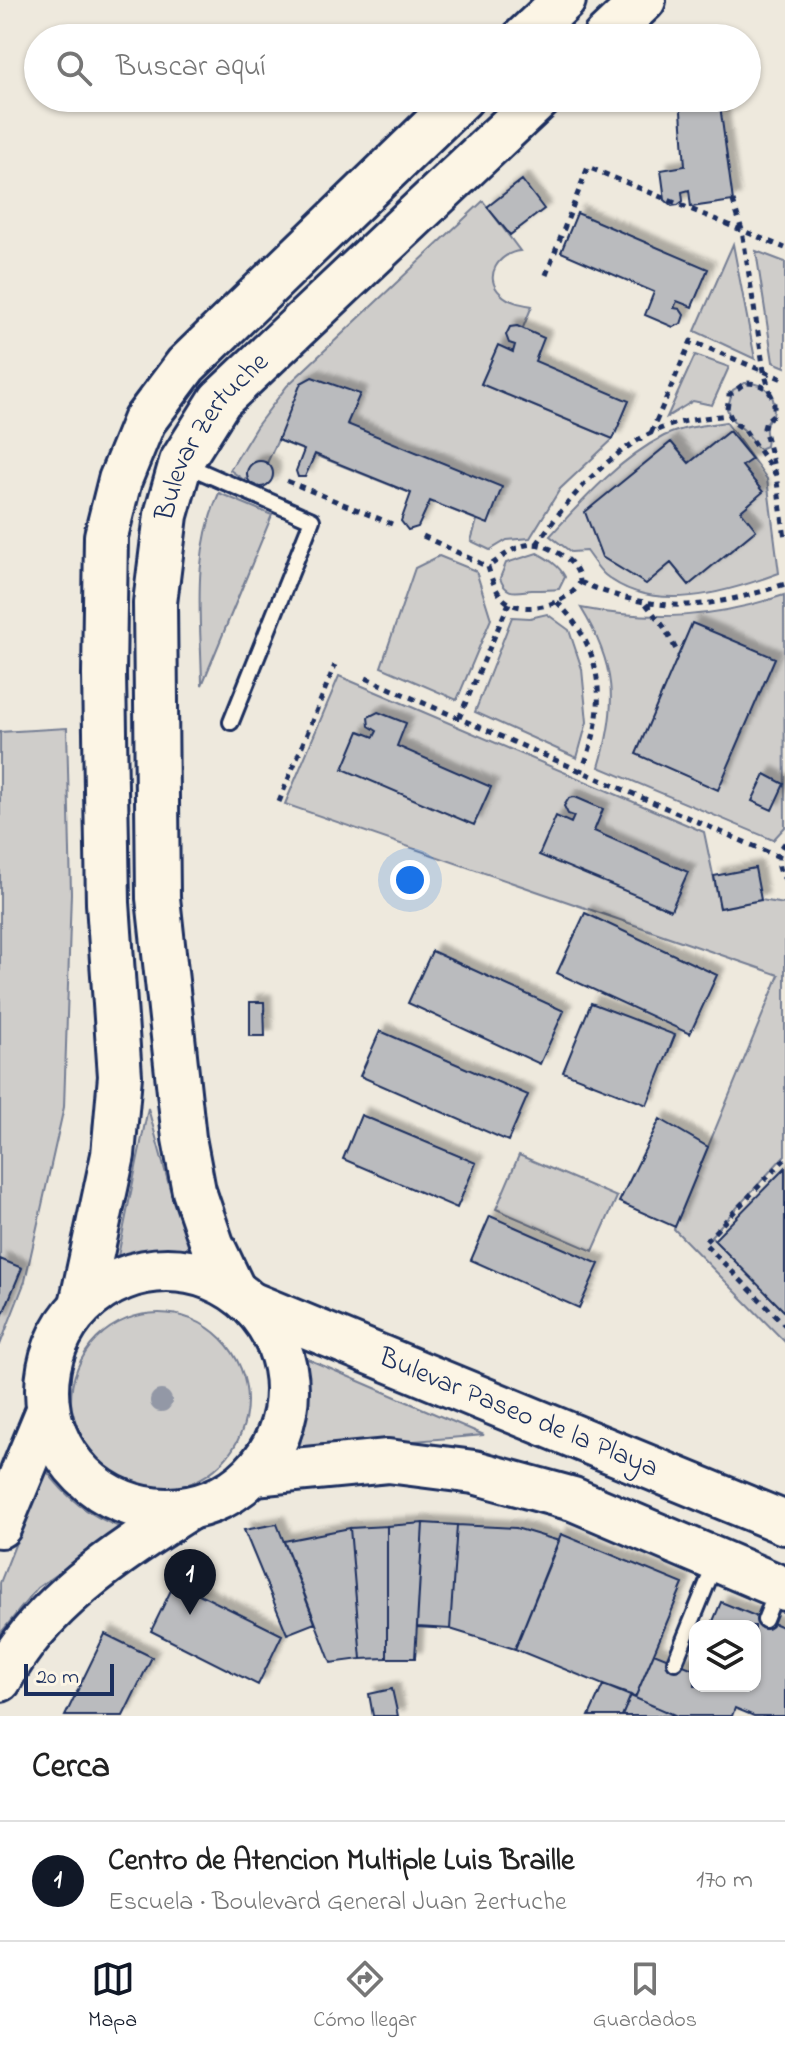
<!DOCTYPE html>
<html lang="es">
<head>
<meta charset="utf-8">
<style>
	:root { --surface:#fff; --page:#f2f2f2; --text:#222; --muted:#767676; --line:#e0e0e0; --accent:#111827 }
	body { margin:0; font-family:"Indie Flower",sans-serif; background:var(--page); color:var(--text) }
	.controls { position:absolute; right:24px; bottom:24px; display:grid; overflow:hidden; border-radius:16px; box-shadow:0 2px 6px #0004 }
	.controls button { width:72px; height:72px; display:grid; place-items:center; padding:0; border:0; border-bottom:2px solid var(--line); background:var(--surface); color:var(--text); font:40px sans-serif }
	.scale { position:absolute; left:24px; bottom:20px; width:90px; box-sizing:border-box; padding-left:8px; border:4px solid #1b2f5e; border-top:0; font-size:22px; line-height:28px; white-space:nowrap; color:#1b2f5e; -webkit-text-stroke:6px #fcf5e5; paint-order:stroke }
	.you { position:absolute; left:410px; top:880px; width:28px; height:28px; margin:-20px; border:6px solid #fff; border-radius:50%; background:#1a73e8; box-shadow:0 0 0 12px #1a73e833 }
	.badge { display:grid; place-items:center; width:52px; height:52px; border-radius:50%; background:var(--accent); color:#fff; font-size:26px; font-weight:700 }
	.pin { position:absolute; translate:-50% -66px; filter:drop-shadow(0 2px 4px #0008) }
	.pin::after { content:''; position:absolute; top:42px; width:28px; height:24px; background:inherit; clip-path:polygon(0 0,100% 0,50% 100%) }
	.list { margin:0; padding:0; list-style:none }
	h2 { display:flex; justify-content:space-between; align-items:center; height:104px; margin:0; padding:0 32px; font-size:34px }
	h2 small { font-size:26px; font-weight:400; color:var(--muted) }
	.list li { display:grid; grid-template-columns:52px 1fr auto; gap:24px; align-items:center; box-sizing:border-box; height:120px; padding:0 32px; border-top:2px solid var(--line) }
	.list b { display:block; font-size:30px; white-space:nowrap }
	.list p { margin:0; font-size:26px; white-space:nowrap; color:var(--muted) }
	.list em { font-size:26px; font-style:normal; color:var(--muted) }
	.icon { flex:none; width:44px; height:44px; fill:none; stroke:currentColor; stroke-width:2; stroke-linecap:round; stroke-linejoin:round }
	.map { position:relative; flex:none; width:785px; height:1716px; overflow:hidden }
	.search { position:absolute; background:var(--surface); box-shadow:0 2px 6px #0004; left:24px; right:24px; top:24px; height:88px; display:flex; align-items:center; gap:20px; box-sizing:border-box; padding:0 28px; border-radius:44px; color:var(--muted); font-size:30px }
	.sheet { height:224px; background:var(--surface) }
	nav { display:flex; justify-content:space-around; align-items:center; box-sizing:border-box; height:112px; border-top:2px solid var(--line); background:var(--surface); font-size:22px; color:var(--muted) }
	nav a { display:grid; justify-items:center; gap:4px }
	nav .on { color:var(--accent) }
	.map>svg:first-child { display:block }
	.green { fill:#cfcdca; stroke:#757e94; stroke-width:2 }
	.building { fill:#babbbe; stroke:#1b2f5e; stroke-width:2; filter:url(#shadow) }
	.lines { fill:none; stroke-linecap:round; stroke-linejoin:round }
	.lane-casing { stroke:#1b2f5e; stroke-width:20 }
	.secondary-casing { stroke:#1b2f5e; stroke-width:48 }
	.path { stroke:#1b2f5e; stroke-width:5; stroke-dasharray:6 6; stroke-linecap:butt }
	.lane { stroke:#fcf5e5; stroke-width:14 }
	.secondary { stroke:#fcf5e5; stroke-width:42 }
	.tree { fill:#9398a6 }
	.labels { text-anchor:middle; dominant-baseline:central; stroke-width:8; stroke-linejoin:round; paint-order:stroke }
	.street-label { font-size:28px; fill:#1b2f5e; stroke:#fcf5e5 }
</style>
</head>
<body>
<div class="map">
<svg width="785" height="1716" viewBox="0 0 785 1716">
	<defs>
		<filter id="shadow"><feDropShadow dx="7" dy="-7" stdDeviation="2" flood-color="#0004"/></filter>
	</defs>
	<rect width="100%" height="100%" fill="#eee9dd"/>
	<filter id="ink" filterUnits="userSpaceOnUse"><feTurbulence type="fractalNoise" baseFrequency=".0125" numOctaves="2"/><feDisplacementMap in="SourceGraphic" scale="16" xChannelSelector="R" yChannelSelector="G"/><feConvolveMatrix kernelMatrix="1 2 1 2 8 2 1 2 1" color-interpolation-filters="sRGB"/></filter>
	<g filter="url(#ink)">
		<path class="green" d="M483,201L520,251C499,253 482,277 501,294C509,302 521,304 532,306L513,352L498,346L481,384L613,439L560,489L530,538L507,540L490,550L471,541L477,520L278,440L267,463H254L248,470V478L244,480L230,470L256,427L287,386Z
			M733,244L755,359L695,331Z
			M756,251L785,262V367L773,362Z
			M695,355L729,367L712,405L693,401L667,417Z
			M745,383C765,382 778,395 773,415C760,426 769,432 766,446L759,449C752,444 751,437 745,431C736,423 731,421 727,409L733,390Z
			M726,422L767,479L779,573C728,592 653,615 605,575C598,569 592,559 586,551L571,552L550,536C584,499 619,459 664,436C683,427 705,425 726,422Z
			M219,493L272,515L202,685C201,618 191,556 219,493Z
			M537,553C548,559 559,565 565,577L559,589C550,590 541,590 532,590C518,591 506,597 500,578L506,563Z
			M439,556L476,571L491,619L457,700L381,667L415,568Z
			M784,595L785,827L773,840L599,767C618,704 616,665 581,608C653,622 715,618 784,595Z
			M547,614L569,630L582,669L587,722L577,758L475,712L512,617L530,618Z
			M339,676L704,832L720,908L761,900L785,904V1155L711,1236L785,1312V1342L674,1229L779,975L285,804Z
			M67,728L71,893L64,1107L25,1281L0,1345V732Z
			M148,1108L170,1189L202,1264L160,1254L116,1266Z
			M519,1155L617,1197L593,1251L496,1209Z
			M71 1401a88 88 0 1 1 176 0a88 88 0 1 1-176 0Z
			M303,1357L484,1435L299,1451L306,1407Z
			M45,1469C67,1499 88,1515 122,1528L37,1588L0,1634V1583Z"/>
		<path class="building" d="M680,98H719L733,201L691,207L689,190L682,192L683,201L678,205L672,206L665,200L661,170L685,166Z
			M522,180L544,209L510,235L487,207Z
			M577,213L708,269L692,307L677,301L674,308L680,309L684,315L681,324L673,327L645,315L654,292L561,252Z
			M517,326L544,338L535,361L629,401L613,439L481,384L498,345L513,352L515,345L509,343L506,335L510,327Z
			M312,377L360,394L347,424L502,487L488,524L430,501L418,527L408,530L401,521L411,493L315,454L305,477H298L296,471L304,450L278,440L301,383Z
			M729,431L752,459L742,466L763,492L741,511L756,530L689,585L671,563L646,584L602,557L585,512L671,442L689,463Z
			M247 474a13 13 0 1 1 26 0a13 13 0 1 1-26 0Z
			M692,623L775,658L718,790L636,754Z
			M378,712L406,723L397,746L491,787L474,825L343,769L359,731L374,737L377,731L369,726L368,717Z
			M765,774L784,784L772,810L752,801Z
			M575,797L603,809L594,831L688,872L671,910L539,855L556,816L571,823L574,816L568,814L564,806L569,798Z
			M755,868L761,900L720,908L714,876Z
			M585,913L717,975L690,1034L557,973Z
			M432,951L564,1011L540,1064L408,1003Z
			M250,1002H264L265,1036H250Z
			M591,1003L675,1035L647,1105L563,1072Z
			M380,1031L528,1095L508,1141L360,1076Z
			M361,1115L476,1163L457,1208L343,1159Z
			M660,1119L708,1147L675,1227L619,1202Z
			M785,1168V1312L714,1240Z
			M490,1216L599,1264L579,1308L471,1260Z
			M0,1259L22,1268L0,1321Z
			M423,1523L415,1658H387V1526Z
			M423,1523L457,1525L450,1629L417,1627Z
			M277,1524L315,1623L287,1634L244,1530Z
			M457,1525L516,1528L559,1541L515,1649L450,1629Z
			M387,1526V1658L361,1659L350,1528Z
			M350,1528L361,1659L331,1663L284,1541Z
			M561,1534L683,1584L635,1698L515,1649Z
			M175,1582L282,1635L258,1685L151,1631Z
			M721,1602L785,1628V1716H754L735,1708L732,1716H677L635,1698L654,1653L693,1669L695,1664V1686H755V1626H711Z
			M105,1634L152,1657L123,1716H65Z
			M603,1685L631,1695L622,1716H589Z
			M392,1689L398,1716H373L369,1694Z
			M631,1695L635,1698L676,1716H622Z"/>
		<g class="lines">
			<g class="lane-casing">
				<path id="lane" d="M186,465L312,520L231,722
					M765,1620L777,1590
					M675,1662L715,1564"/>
			</g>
			<g class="secondary-casing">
				<g id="secondary">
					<path d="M524,38L564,0"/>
					<path d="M604,38L644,0"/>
					<circle cx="167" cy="1390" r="120"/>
					<path id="s1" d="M233,1288L212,1244L194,1191L184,1138L158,898L155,603L166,515L181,462L220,400L540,98"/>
					<path id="s2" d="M252,1304L785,1523"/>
					<path d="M81,1305L113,1155L120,1076L108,903L104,675L106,536L120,480L144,421L186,365L462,98"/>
					<path d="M254,1474L388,1461L474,1472L573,1499L785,1589"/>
					<path d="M0,1526L48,1410"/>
					<path d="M0,1680C40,1604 117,1554 188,1509"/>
				</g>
			</g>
			<path class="path" d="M733,201L742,230L764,371L770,392
				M546,275L588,167L785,248
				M651,433L691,341L785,380
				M776,475L744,429L733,422L727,409L729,395L745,383C765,382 778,395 773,415L766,421L764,428L776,475L785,538
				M287,481L392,524
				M423,536L488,567C492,580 497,598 511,604C531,614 571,602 580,582C579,570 573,563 563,556C530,534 517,546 488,567
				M537,544C565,502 606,455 651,433C675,421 702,418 729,415
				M580,582C657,615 707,610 785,584
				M557,602C606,651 608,710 581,772
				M646,604L664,627L679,655
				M366,678L779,857
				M459,718L509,603
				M279,802L335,665
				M785,843C776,854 776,868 785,879
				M785,1159L704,1243L785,1325"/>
			<use href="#lane" class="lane"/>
			<use href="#secondary" class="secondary"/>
		</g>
		<circle class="tree" cx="161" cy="1401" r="11"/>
	</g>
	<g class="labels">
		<g class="street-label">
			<text stroke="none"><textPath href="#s1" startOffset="876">Bulevar Zertuche</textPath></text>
			<text stroke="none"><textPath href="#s2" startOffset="288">Bulevar Paseo de la Playa</textPath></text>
		</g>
	</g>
</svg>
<div class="controls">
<button><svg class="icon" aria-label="layers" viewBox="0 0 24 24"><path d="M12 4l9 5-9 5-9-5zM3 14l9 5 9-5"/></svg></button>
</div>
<div class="scale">20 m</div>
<div class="you"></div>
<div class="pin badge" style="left:190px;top:1615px">1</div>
<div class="search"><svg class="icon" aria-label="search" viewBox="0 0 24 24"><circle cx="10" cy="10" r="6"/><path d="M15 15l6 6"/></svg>Buscar aquí</div>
</div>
<section class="sheet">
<h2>Cerca<small></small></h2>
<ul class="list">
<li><span class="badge">1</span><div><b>Centro de Atencion Multiple Luis Braille</b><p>Escuela · Boulevard General Juan Zertuche</p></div><em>170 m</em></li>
</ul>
</section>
<nav>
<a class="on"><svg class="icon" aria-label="map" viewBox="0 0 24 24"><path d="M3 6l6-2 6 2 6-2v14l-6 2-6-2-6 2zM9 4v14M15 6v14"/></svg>Mapa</a>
<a><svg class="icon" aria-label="directions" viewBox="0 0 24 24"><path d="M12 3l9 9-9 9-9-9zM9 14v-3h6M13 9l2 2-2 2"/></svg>Cómo llegar</a>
<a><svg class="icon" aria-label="saved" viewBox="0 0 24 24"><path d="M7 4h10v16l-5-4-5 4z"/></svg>Guardados</a>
</nav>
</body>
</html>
